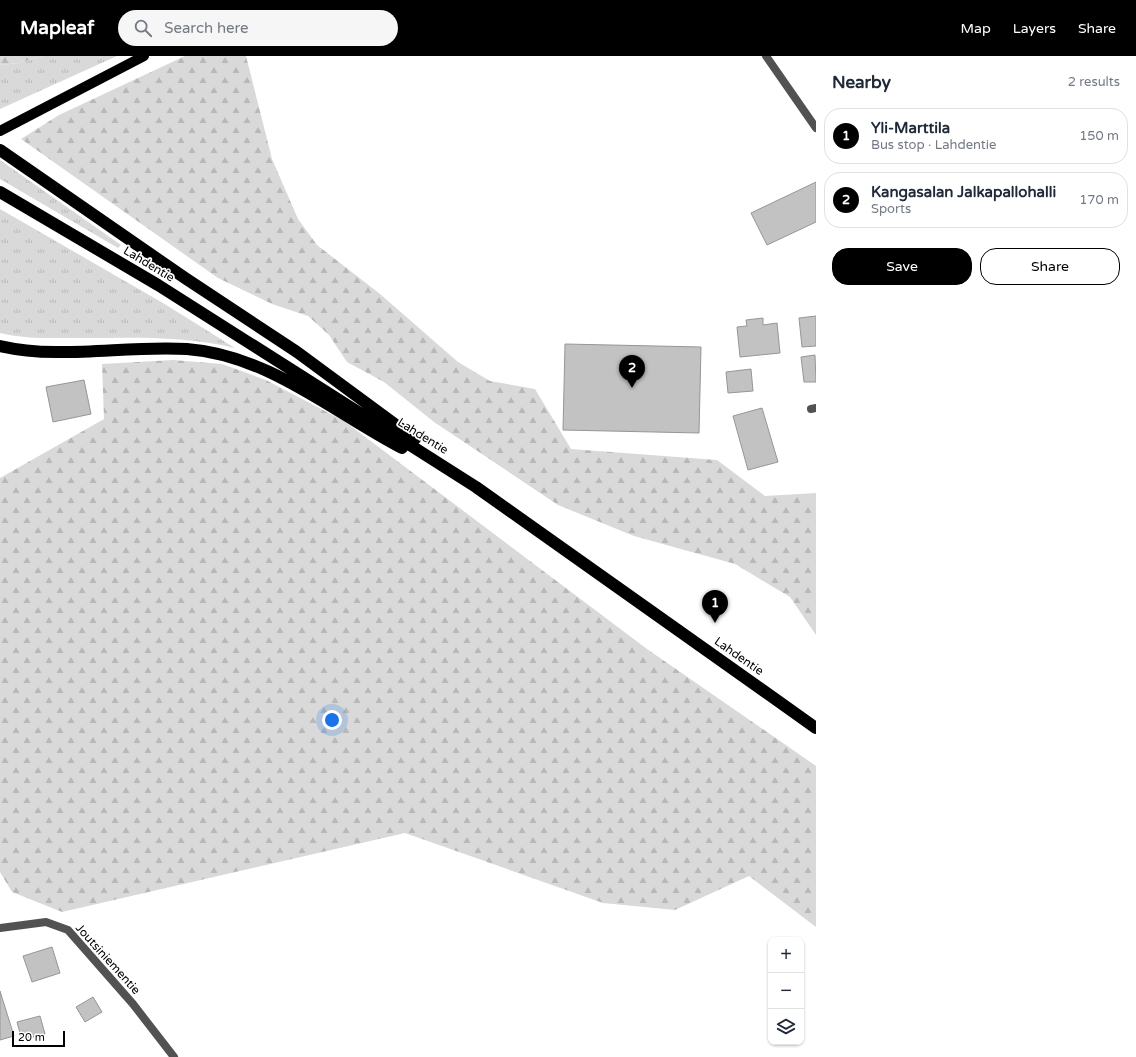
<!DOCTYPE html>
<html lang="en">
<head>
<meta charset="utf-8">
<style>
	:root { --surface:#fff; --page:#f6f6f7; --text:#1f2937; --muted:#747a83; --line:#e0e1e3; --accent:#000 }
	body { margin:0; font-family:"Varela Round",sans-serif; background:var(--page); color:var(--text) }
	.controls { position:absolute; right:12px; bottom:12px; display:grid; overflow:hidden; border-radius:8px; box-shadow:0 1px 3px #0004 }
	.controls button { width:36px; height:36px; display:grid; place-items:center; padding:0; border:0; border-bottom:1px solid var(--line); background:var(--surface); color:var(--text); font:20px sans-serif }
	.scale { position:absolute; left:12px; bottom:10px; width:53px; box-sizing:border-box; padding-left:4px; border:2px solid #000; border-top:0; font-size:11px; line-height:14px; white-space:nowrap; color:#000; -webkit-text-stroke:3px #fff; paint-order:stroke }
	.you { position:absolute; left:332px; top:664px; width:14px; height:14px; margin:-10px; border:3px solid #fff; border-radius:50%; background:#1a73e8; box-shadow:0 0 0 6px #1a73e833 }
	.badge { display:grid; place-items:center; width:26px; height:26px; border-radius:50%; background:var(--accent); color:#fff; font-size:13px; font-weight:700 }
	.pin { position:absolute; translate:-50% -33px; filter:drop-shadow(0 1px 2px #0008) }
	.pin::after { content:''; position:absolute; top:21px; width:14px; height:12px; background:inherit; clip-path:polygon(0 0,100% 0,50% 100%) }
	.list { margin:0; padding:0; list-style:none }
	h2 { display:flex; justify-content:space-between; align-items:center; height:52px; margin:0; padding:0 16px; font-size:17px }
	h2 small { font-size:13px; font-weight:400; color:var(--muted) }
	.list li { display:grid; grid-template-columns:26px 1fr auto; gap:12px; align-items:center; box-sizing:border-box; height:56px; margin:0 8px 8px; padding:0 8px; border:1px solid var(--line); border-radius:16px }
	.list b { display:block; font-size:15px; white-space:nowrap }
	.list p { margin:0; font-size:13px; white-space:nowrap; color:var(--muted) }
	.list em { font-size:13px; font-style:normal; color:var(--muted) }
	.actions { display:flex; gap:8px; padding:12px 16px }
	.actions a { flex:1; padding:9px 0; border:1px solid var(--accent); border-radius:16px; text-align:center; font-size:14px; color:var(--accent) }
	.actions .main { background:var(--accent); color:#fff }
	.icon { flex:none; width:22px; height:22px; fill:none; stroke:currentColor; stroke-width:2; stroke-linecap:round; stroke-linejoin:round }
	.map { position:relative; flex:none; width:816px; height:1001px; overflow:hidden }
	header { display:flex; align-items:center; gap:24px; box-sizing:border-box; height:56px; padding:0 20px; background:var(--accent); color:#fff }
	header strong { font-size:19px }
	nav { display:flex; gap:22px; margin-inline-start:auto; font-size:14px }
	.search { width:280px; height:36px; background:var(--page); display:flex; align-items:center; gap:10px; box-sizing:border-box; padding:0 14px; border-radius:22px; color:var(--muted); font-size:15px }
	main { display:flex }
	aside { flex:1; background:var(--surface) }
	.map>svg:first-child { display:block }
	.grass { fill:url(#grass-tufts) }
	.forest { fill:url(#forest-firs) }
	.building { fill:#c2c2c2; stroke:#969696 }
	.lines { fill:none; stroke-linecap:round; stroke-linejoin:round }
	.street { stroke:#525252; stroke-width:8 }
	.primary { stroke:#000; stroke-width:10 }
	.highway { stroke:#000; stroke-width:12 }
	.labels { text-anchor:middle; dominant-baseline:central; stroke-width:3.5; stroke-linejoin:round; paint-order:stroke }
	.street-label { font-size:12px; fill:#000; stroke:#fff }
</style>
</head>
<body>
<header>
<strong>Mapleaf</strong>
<div class="search"><svg class="icon" aria-label="search" viewBox="0 0 24 24"><circle cx="10" cy="10" r="6"/><path d="M15 15l6 6"/></svg>Search here</div>
<nav><a>Map</a><a>Layers</a><a>Share</a></nav>
</header>
<main>
<div class="map">
<svg width="816" height="1001" viewBox="0 0 816 1001">
	<defs>
		<pattern id="grass-tufts" width="24" height="20" patternUnits="userSpaceOnUse"><rect width="24" height="20" fill="#d9d9d9"/><path d="M3 7l-1-3M5 7V3M7 7l1-3M15 17l-1-3M17 17v-4M19 17l1-3" fill="none" stroke="#b8b8b8"/></pattern>
		<pattern id="forest-firs" width="22" height="20" patternUnits="userSpaceOnUse"><rect width="22" height="20" fill="#d9d9d9"/><path d="M5 1l3.5 6h-7zM16 11l3.5 6h-7z" fill="#b8b8b8"/></pattern>
	</defs>
	<rect width="100%" height="100%" fill="#fff"/>
	<path class="grass" d="M43,0H117L0,53V9L18,7Z
		M0,104L121,189L118,192L0,123Z
		M0,153L163,247L235,292C183,279 127,282 73,282C48,282 25,283 0,277Z"/>
	<path class="forest" d="M0,0H43L18,7L0,9Z
		M185,0H246L272,103L298,163L317,189L380,238L458,306L490,325L535,333L571,393L717,404L765,440L816,437V579L790,541L735,508L634,480L558,449L434,366L384,326L347,306L329,279L308,260L272,248L218,222L21,83L59,59Z
		M173,304L222,308L266,324L344,365L647,593L816,710V871L749,820L675,854L603,847L405,777L62,856L12,836L0,816V422L104,363L102,308Z"/>
	<path class="building" d="M816,126V166L767,189L751,157Z
		M816,260V290L802,291L799,262Z
		M763,262V269L777,267L780,297L740,301L737,271L747,270L746,264Z
		M565,288L701,291L699,377L563,374Z
		M815,299L816,326H804L801,301Z
		M751,313L753,335L728,337L726,316Z
		M84,324L91,358L53,366L46,331Z
		M762,352L778,406L748,414L733,360Z
		M52,891L60,917L32,926L23,900Z
		M0,935L14,980L0,984Z
		M93,941L102,956L85,966L76,951Z
		M40,960L45,978L22,984L17,966Z"/>
	<g class="lines">
		<path class="street" d="M766,0L816,72
			M811,353L816,352
			M0,872L46,866L68,874L133,948L174,1001"/>
		<path class="primary" d="M0,75L144,0"/>
		<path class="highway" d="M0,94L185,222L297,296L415,383
			M0,136L158,229L476,431L816,672
			M0,290C61,304 125,289 187,293C268,299 333,356 402,392"/>
	</g>
	<g class="labels">
		<g class="street-label">
			<text transform="translate(149 208) rotate(31)">Lahdentie</text>
			<text transform="translate(423 380) rotate(32)">Lahdentie</text>
			<text transform="translate(739 600) rotate(35)">Lahdentie</text>
			<text transform="translate(108 903) rotate(48)">Joutsiniementie</text>
		</g>
	</g>
</svg>
<div class="controls">
<button>+</button>
<button>−</button>
<button><svg class="icon" aria-label="layers" viewBox="0 0 24 24"><path d="M12 4l9 5-9 5-9-5zM3 14l9 5 9-5"/></svg></button>
</div>
<div class="scale">20 m</div>
<div class="you"></div>
<div class="pin badge" style="left:715px;top:567px">1</div>
<div class="pin badge" style="left:632px;top:332px">2</div>
</div>
<aside>
<h2>Nearby<small>2 results</small></h2>
<ul class="list">
<li><span class="badge">1</span><div><b>Yli-Marttila</b><p>Bus stop · Lahdentie</p></div><em>150 m</em></li>
<li><span class="badge">2</span><div><b>Kangasalan Jalkapallohalli</b><p>Sports</p></div><em>170 m</em></li>
</ul>
<div class="actions"><a class="main">Save</a><a>Share</a></div>
</aside>
</main>
</body>
</html>
